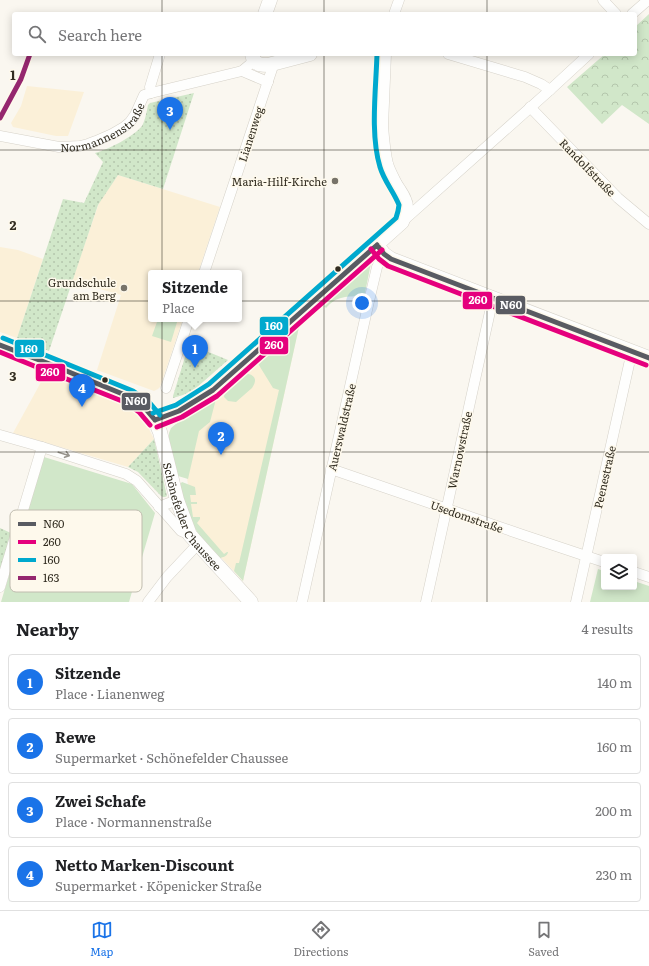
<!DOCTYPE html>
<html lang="en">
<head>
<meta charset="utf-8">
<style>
	:root { --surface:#fff; --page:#f2f2f2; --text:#202124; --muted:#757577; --line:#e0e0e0; --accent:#1a73e8 }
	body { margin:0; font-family:Literata,serif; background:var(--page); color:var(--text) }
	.controls { position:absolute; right:12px; bottom:12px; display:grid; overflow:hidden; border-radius:4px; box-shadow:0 2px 10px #0003 }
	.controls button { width:36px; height:36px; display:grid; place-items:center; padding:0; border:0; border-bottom:1px solid var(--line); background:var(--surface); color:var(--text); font:20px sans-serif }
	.you { position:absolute; left:362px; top:303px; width:14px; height:14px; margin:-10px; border:3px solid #fff; border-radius:50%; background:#1a73e8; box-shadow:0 0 0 6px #1a73e833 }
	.badge { display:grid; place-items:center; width:26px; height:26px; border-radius:50%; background:var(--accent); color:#fff; font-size:13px; font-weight:700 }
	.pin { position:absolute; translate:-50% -33px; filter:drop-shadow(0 1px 2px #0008) }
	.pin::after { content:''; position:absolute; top:21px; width:14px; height:12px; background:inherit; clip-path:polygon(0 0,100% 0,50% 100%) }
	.popup { position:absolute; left:148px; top:270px; width:94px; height:52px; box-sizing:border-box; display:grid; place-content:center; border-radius:4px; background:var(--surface); filter:drop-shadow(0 1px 3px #0005); font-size:13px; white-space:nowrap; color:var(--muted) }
	.popup b { font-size:15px; color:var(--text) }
	.popup::after { content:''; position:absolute; left:50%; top:100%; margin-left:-8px; border:8px solid transparent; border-top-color:var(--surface) }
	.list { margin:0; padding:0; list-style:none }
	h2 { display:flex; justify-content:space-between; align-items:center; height:52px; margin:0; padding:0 16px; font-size:17px }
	h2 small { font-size:13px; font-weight:400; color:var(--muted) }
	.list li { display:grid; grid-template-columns:26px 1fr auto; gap:12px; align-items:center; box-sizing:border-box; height:56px; margin:0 8px 8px; padding:0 8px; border:1px solid var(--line); border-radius:4px }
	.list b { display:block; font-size:15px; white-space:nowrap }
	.list p { margin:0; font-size:13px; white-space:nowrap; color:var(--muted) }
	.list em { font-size:13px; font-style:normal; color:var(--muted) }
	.icon { flex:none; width:22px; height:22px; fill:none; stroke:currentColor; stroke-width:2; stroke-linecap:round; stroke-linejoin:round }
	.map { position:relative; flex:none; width:649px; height:602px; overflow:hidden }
	.search { position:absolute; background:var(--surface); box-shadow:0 2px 10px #0003; left:12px; right:12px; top:12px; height:44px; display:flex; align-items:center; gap:10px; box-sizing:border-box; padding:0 14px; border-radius:4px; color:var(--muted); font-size:15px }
	.sheet { height:308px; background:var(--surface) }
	nav { display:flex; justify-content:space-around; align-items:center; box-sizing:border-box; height:56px; border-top:1px solid var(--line); background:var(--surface); font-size:11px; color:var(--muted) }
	nav a { display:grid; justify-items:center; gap:2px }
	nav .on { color:var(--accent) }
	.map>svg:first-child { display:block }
	.built { fill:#fbf0d8 }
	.grass { fill:#d1e7c9 }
	.forest { fill:url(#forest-crowns) }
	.park { fill:url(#park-dots) }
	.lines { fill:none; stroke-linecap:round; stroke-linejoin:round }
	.street-casing { stroke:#d6d2c9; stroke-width:11 }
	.secondary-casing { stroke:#d6d2c9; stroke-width:15 }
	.street { stroke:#fefefd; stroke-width:10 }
	.secondary { stroke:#fefefd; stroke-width:14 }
	.bus-1-casing { stroke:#fef9ec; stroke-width:8 }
	.bus-2-casing { stroke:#fef9ec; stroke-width:8 }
	.bus-3-casing { stroke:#fef9ec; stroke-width:8 }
	.bus-4-casing { stroke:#fef9ec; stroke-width:8 }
	.bus-1 { stroke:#595b62; stroke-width:5 }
	.bus-2 { stroke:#e5007d; stroke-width:5 }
	.bus-3 { stroke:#00a9ce; stroke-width:5 }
	.bus-4 { stroke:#95276e; stroke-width:5 }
	.oneway { stroke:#98958e }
	.grid { fill:none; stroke:#312c20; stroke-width:1; stroke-opacity:0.55 }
	.poi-dot { fill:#777369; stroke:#fef9ec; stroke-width:1.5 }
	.bus-dot { fill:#312c20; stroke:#fef9ec; stroke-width:1.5 }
	.labels { text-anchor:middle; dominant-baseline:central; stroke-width:3; stroke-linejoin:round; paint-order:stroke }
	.street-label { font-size:11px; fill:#312c20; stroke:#fef9ec }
	.poi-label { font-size:11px; fill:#312c20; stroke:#fef9ec; text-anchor:end }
	.key { fill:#fef9ec; stroke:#c0bcaf; stroke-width:1 }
	.key-label { font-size:11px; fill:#312c20 }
	.grid-label { font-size:13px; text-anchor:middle; font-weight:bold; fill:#312c20; stroke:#fef9ec; stroke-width:3; stroke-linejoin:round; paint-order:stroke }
	.line-badge { stroke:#fef9ec; stroke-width:1.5 }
	.badge-label { font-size:11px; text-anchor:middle; font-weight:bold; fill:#fff }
</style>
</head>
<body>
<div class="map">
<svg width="649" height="602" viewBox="0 0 649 602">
	<defs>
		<pattern id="forest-crowns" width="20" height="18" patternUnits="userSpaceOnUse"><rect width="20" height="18" fill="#d1e7c9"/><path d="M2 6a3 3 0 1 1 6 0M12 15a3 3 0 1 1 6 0" fill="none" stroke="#b4c6ac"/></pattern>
		<pattern id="park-dots" width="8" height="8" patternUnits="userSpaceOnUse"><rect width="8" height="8" fill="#d1e7c9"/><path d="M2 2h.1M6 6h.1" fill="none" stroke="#b4c6ac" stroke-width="1.8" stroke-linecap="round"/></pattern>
	</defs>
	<rect width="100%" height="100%" fill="#faf7f0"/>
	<path class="built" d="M27,86L84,92L68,136H56L13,127L11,123L21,106Z
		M118,175L220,207L198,273H151V319H183L160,387L158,389L154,391L97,370L121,295L72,281L99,203Z
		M0,247L18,250L43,259L17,338L0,332Z
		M299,327L243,581L199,534L192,523L182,431Z
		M46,373L127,404L146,423L154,439L128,467L13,433Z"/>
	<path class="grass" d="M371,263L363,303L360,296C344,297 337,296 326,308L322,304Z
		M158,319H178L171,342L152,336Z
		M300,323L297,336L243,581L234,571L236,563H239L279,390L273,388L257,362Z
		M245,373C255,375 258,379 252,388L236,402L228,401L224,397L225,391Z
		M214,398L216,399L210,422L199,431L188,479L178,476L169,439V433L171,428L177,423Z
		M44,457L132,484L155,513L129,602H1Z
		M182,482L195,487L196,495H190L191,502H197V504H191L193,517H200V519L197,523L224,554L227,552H228C227,557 223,557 220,558L199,535L192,523L180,487V484Z
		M598,569L604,571V587H634V581L649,586V602H590Z"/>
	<path class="forest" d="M649,14V124L622,105L602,124L567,87L605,54H635V27Z"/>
	<path class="park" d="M194,93L163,189L118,175L98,205L49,351L17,338L63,199L84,203L103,162L95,153C109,149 133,137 142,126C145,121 147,110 148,105L150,103Z
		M189,344L228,360L195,389L183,395L173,398V396Z
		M154,439L167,496L165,497H163L161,496L138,472L128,467Z
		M0,528L13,534L0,579Z"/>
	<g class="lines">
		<g class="street-casing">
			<g id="street">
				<path d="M603,0L616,14"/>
				<path d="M394,14L399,0"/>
				<path d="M632,14L648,0"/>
				<path d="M448,54L525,77L541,84L550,90"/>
				<path d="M242,71L268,82"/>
				<path d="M151,93L150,87L160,54"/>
				<path d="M530,107L618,198L649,224"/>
				<path id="s1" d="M0,136L59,147L80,146L88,144L96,141L112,134L124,127L130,122L135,115L144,95L151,93L242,71L254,61"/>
				<path d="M403,221L550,90L589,54"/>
				<path d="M204,273L274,63"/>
				<path d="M166,388L189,319"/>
				<path d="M0,435L42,447L126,474L137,481L181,531L190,535"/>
				<path d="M331,469L523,535L604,562"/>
				<path d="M159,507L177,500"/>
				<path d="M634,572L649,577"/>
				<path d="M0,587L42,447"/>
				<path d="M148,602L167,577L198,544"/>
				<path d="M302,602L369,301L377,267L384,254"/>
				<path d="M426,602L493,298"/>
				<path d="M576,602L632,351"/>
			</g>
		</g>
		<g class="secondary-casing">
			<g id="secondary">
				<path d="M265,14L270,0"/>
				<path d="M252,54L254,61C259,65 262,65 268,65L310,54"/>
				<path d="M377,245L384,254L391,259L649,358"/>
				<path id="s2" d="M0,345L114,390L130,397L144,407L155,420L160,432L177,500L190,535L207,554L251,602"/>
				<path d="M155,420L179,411L213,390L313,302L402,222C404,217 406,212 406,207C406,199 399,191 395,184C392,178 388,171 386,164C383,152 382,139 381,126L384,54"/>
			</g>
		</g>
		<use href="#street" class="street"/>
		<use href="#secondary" class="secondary"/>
		<g class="bus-1-casing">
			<path id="bus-1" d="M377,245L384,254L391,259L649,358
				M0,345L47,363L130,397L144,407L155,420
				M155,420L179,411L213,390L377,245"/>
		</g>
		<g class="bus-2-casing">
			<path id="bus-2" d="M371,249L379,259L388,266L646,365
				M0,352L44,370L127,403L139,412L150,425
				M157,427L182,417L217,396L382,250"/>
		</g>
		<g class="bus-3-casing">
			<path id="bus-3" d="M3,338L50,357L133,391L149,402L160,415
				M153,413L176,405L209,384L396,218L398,211L399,205C394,192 384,181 380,167C370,134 376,89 377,54"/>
		</g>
		<g class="bus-4-casing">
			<path id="bus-4" d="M0,118L21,79L30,54"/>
		</g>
		<use href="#bus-1" class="bus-1"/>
		<use href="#bus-2" class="bus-2"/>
		<use href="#bus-3" class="bus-3"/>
		<use href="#bus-4" class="bus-4"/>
	</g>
	<defs><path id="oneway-shaft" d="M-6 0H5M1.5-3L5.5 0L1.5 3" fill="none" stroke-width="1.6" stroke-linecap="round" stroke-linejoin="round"/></defs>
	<use class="oneway" href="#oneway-shaft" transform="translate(64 454) rotate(18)"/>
	<path class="grid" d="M162,0V14M324,0V14M487,0V14M162,54V602M324,54V602M487,54V602M0,150H649M0,301H649M0,452H649"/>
	<g class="poi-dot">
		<circle cx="335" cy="181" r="4"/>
		<circle cx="124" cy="288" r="4"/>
	</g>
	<g class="bus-dot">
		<circle cx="338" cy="269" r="3.5"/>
		<circle cx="105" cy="380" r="3.5"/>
	</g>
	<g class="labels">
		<g class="street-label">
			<text stroke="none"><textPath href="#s1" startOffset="110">Normannenstraße</textPath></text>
			<text transform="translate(250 134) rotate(-72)">Lianenweg</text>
			<text transform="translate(588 167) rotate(46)">Randolfstraße</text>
			<text transform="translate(341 427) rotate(-77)">Auerswaldstraße</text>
			<text transform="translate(459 450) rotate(-78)">Warnowstraße</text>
			<text transform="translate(604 477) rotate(-77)">Peenestraße</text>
			<text stroke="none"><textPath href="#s2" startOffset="279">Schönefelder Chaussee</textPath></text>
			<text transform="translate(467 516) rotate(19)">Usedomstraße</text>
		</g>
		<g class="poi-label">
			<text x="327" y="181">Maria-Hilf-Kirche</text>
			<text x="116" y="282">Grundschule<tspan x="116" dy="13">am Berg</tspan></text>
		</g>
	</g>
	<rect x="10" y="510" width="132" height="82" rx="6" class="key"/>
	<rect x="18" y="522" width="18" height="4" fill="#595b62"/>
	<rect x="18" y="540" width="18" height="4" fill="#e5007d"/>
	<rect x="18" y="558" width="18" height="4" fill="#00a9ce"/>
	<rect x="18" y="576" width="18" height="4" fill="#95276e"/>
	<g class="key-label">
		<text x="43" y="528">N60</text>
		<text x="43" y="546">260</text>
		<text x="43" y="564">160</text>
		<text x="43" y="582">163</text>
	</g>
	<g class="grid-label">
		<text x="13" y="80">1</text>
		<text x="13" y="230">2</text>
		<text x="13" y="381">3</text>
	</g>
	<g class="line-badge">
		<rect x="462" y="291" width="31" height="19" rx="4" fill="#e5007d"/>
		<rect x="495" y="295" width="31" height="20" rx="4" fill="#595b62"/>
		<rect x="259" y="316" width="30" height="20" rx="4" fill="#00a9ce"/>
		<rect x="259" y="336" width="30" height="19" rx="4" fill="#e5007d"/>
		<rect x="14" y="339" width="31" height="19" rx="4" fill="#00a9ce"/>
		<rect x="35" y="363" width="31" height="19" rx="4" fill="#e5007d"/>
		<rect x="121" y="392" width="30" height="19" rx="4" fill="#595b62"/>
	</g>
	<g class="badge-label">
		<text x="478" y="304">260</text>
		<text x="511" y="309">N60</text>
		<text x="274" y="330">160</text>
		<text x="274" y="349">260</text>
		<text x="29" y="353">160</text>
		<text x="50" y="376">260</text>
		<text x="136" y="405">N60</text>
	</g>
</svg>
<div class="controls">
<button><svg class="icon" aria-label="layers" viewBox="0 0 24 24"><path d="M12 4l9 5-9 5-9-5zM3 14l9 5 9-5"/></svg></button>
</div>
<div class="you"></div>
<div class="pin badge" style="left:195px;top:368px">1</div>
<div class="popup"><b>Sitzende</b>Place</div>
<div class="pin badge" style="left:221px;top:455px">2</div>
<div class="pin badge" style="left:170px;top:130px">3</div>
<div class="pin badge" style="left:82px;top:407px">4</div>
<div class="search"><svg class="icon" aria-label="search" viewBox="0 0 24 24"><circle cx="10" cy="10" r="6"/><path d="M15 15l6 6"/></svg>Search here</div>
</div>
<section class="sheet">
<h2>Nearby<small>4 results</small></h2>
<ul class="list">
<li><span class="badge">1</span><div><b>Sitzende</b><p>Place · Lianenweg</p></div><em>140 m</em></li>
<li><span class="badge">2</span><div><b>Rewe</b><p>Supermarket · Schönefelder Chaussee</p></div><em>160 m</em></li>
<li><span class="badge">3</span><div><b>Zwei Schafe</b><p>Place · Normannenstraße</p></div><em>200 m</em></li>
<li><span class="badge">4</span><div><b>Netto Marken-Discount</b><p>Supermarket · Köpenicker Straße</p></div><em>230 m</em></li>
</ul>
</section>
<nav>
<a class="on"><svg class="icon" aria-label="map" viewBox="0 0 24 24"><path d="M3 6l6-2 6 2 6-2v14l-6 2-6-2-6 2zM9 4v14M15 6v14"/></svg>Map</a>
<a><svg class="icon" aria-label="directions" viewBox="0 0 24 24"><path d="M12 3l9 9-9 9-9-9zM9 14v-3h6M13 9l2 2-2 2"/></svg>Directions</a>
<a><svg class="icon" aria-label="saved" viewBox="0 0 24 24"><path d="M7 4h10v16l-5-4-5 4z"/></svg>Saved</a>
</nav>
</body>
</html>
